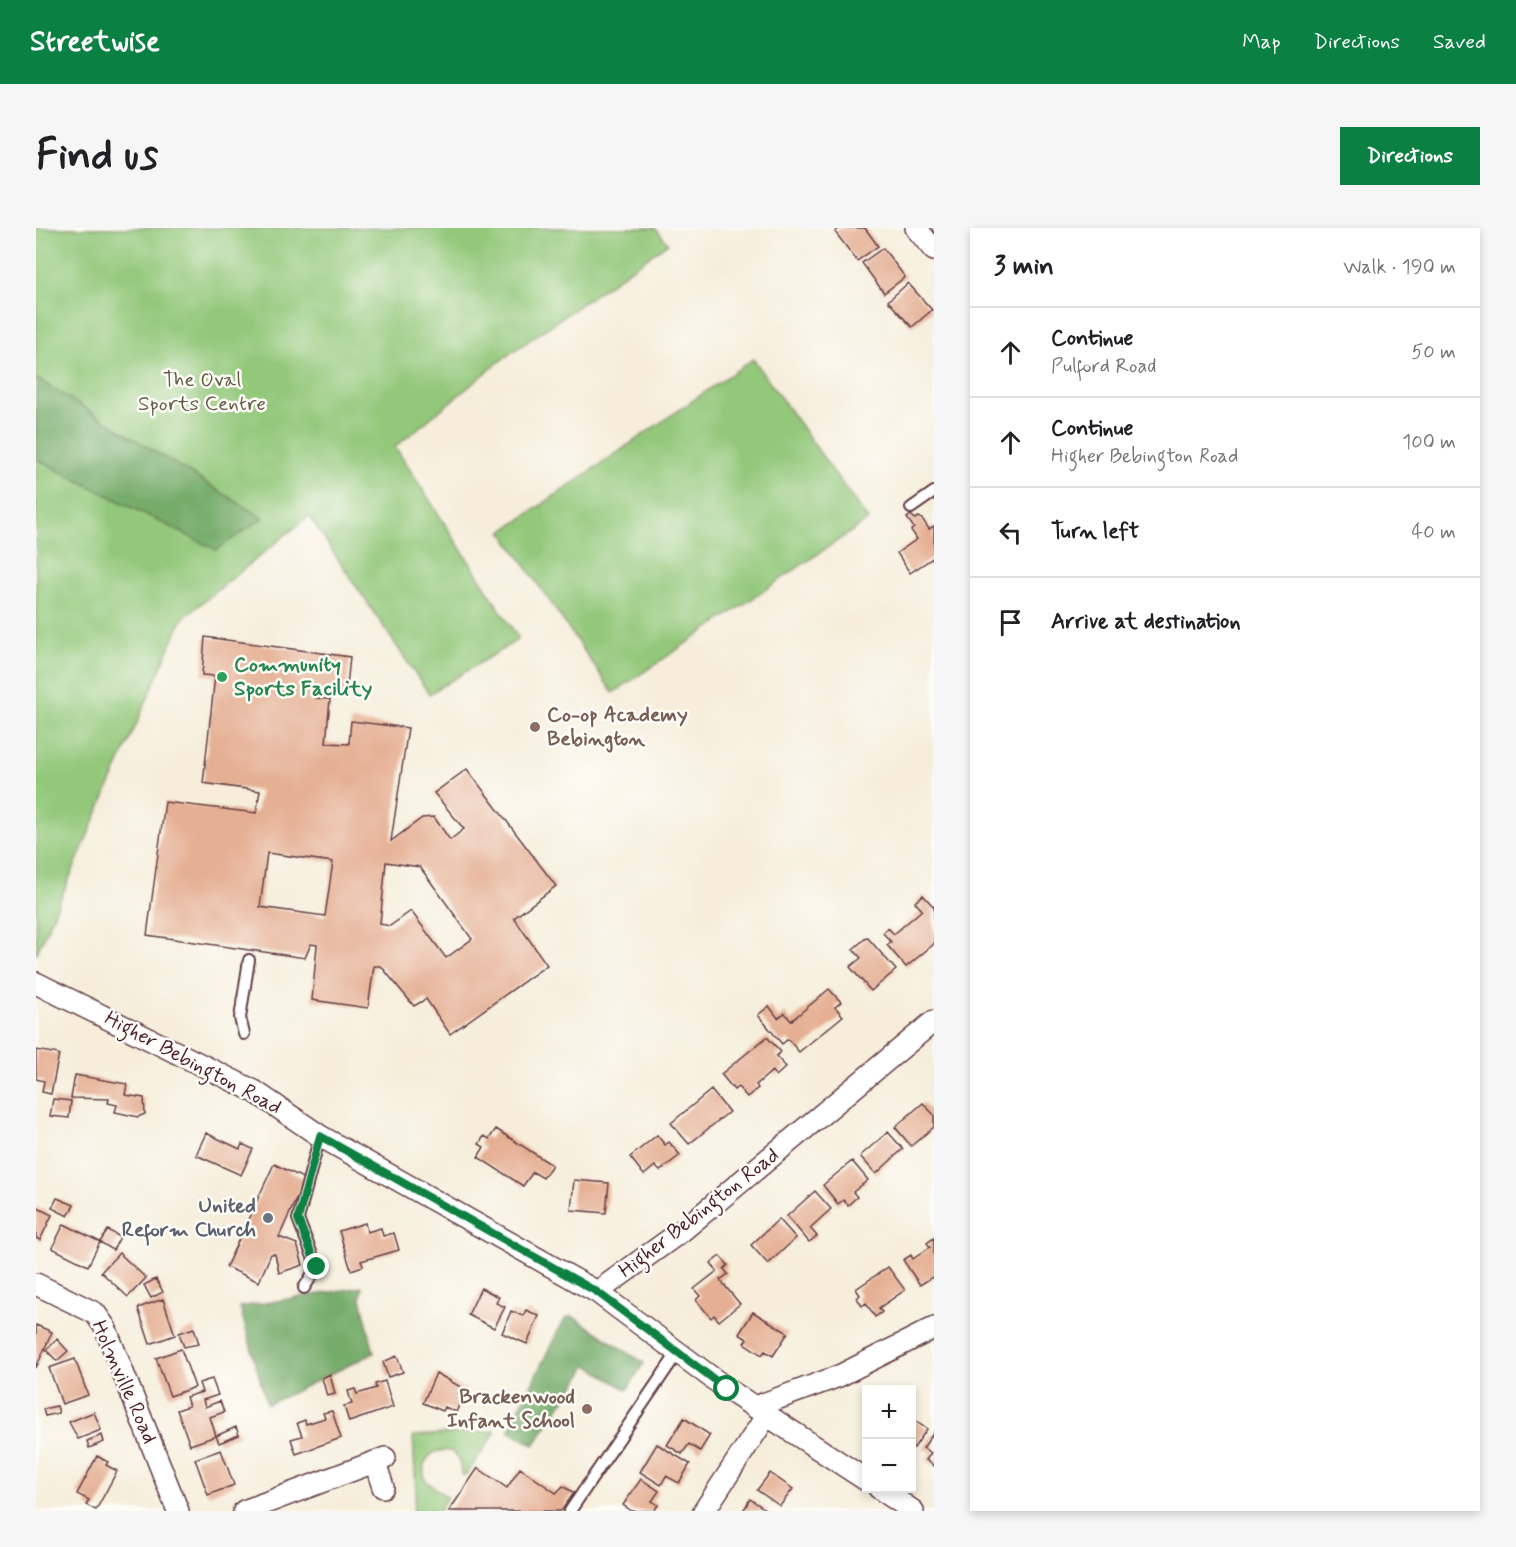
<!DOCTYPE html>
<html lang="en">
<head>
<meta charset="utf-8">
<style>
	:root { --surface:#fff; --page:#f6f6f6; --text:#202124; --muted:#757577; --line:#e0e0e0; --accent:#0b8043 }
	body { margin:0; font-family:Mynerve,sans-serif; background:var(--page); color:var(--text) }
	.controls { position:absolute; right:18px; bottom:18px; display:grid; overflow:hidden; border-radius:0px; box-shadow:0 3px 9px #0003 }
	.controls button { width:54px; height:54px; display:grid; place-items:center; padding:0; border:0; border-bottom:2px solid var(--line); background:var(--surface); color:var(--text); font:30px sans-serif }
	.stop { position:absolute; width:18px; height:18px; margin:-14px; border:4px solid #0b8043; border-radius:50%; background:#fff }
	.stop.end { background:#0b8043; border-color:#fff; box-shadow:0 2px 6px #0008 }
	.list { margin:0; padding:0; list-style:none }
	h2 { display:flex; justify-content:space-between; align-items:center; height:78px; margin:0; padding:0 24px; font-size:26px }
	h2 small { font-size:20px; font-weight:400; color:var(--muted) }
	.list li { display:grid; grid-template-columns:39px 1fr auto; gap:18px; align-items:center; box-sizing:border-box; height:90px; padding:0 24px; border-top:2px solid var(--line) }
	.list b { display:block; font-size:22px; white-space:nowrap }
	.list p { margin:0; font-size:20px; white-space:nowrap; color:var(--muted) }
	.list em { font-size:20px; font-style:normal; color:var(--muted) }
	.icon { flex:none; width:33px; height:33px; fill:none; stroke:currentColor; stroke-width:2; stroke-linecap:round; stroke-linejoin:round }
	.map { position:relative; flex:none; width:898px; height:1283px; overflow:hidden; border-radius:0px }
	header { display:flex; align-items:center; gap:36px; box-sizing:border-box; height:84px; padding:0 30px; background:var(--accent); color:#fff }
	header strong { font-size:28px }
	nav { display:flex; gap:33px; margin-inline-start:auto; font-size:21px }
	.intro { display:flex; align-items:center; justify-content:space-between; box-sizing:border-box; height:144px; padding:0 36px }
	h1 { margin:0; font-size:42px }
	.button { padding:15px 27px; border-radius:0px; background:var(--accent); color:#fff; font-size:21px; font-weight:700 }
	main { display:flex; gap:36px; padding:0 36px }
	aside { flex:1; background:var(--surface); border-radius:0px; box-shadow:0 3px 9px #0003 }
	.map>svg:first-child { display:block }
	.green { fill:#93c87a; stroke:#6e7452; stroke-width:1.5 }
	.forest { fill:#76ac6a; stroke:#60664a; stroke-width:1.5 }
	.building { fill:#e5af93; fill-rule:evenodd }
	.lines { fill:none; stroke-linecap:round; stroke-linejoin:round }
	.service-casing { stroke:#643e45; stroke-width:14 }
	.minor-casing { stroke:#643e45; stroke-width:24 }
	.service { stroke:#fff; stroke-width:10 }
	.minor { stroke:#fff; stroke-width:21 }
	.route { stroke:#0b8043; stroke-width:8 }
	.leisure-dot { fill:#2e9e5b; stroke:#fdfcf7; stroke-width:2 }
	.education-dot { fill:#8d6e63; stroke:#fdfcf7; stroke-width:2 }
	.worship-dot { fill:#6b7280; stroke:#fdfcf7; stroke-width:2 }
	.labels { text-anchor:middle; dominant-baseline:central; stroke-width:5; stroke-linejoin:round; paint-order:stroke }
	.park-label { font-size:21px; fill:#645a47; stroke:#fdfcf7 }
	.leisure-label { font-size:21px; font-weight:bold; fill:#27864d; stroke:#fdfcf7; text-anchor:start }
	.education-label { font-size:21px; font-weight:bold; fill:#785e54; stroke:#fdfcf7; text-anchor:start }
	.street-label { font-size:21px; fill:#4a1f2b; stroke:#fdfcf7 }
	.worship-label { font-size:21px; font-weight:bold; fill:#5b616d; stroke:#fdfcf7; text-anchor:end }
</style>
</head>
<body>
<header>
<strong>Streetwise</strong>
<nav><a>Map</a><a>Directions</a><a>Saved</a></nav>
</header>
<div class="intro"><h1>Find us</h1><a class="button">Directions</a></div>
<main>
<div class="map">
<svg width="898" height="1283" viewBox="0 0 898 1283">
	<rect width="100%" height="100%" fill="#fdfcf7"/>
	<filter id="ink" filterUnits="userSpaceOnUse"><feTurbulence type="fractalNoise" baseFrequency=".0167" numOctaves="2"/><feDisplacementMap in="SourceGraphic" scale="12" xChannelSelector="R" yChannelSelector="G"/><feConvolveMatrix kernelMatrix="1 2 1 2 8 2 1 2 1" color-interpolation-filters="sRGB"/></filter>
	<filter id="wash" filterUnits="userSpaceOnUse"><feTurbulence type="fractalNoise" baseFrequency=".008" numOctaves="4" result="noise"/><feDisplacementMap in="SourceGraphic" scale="24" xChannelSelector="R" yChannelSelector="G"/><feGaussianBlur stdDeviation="1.35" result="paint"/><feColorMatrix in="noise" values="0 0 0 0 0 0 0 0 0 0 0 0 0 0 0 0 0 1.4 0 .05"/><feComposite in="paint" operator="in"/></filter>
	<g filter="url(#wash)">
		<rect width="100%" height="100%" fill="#f6eedb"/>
		<path class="green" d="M0,0H619L632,15L468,130L359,219L483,411L393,466L273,288L146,391L0,727Z
			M717,131L832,292L577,465L466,304Z
			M460,1203L429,1248L425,1246L423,1231L417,1224C396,1218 382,1234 390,1253L411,1269L403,1283H377L380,1264L377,1208Z"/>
		<path class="forest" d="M0,150L227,290L180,322L0,231Z
			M326,1059L325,1070L338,1125L231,1177L204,1079Z
			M536,1088L608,1135L591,1162L552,1137L498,1217L472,1203L523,1101L529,1091Z"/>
		<g id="blocks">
			<path class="building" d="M804,0H829L842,18L821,33L799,4Z
				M847,20L869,49L848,65L826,35Z
				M872,55L896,82L876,99L852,73Z
				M875,287L879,291L883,289L887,292L893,301L898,298V329L874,345L861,325L881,311L875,302L878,300L871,290Z
				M169,409L314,429L310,468L278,463V470L294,471L290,515L313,516L315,493L372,500L355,613L386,590L398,589L414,612L428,601L398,565L431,541L520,658L478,690L511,737L414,806L390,771L378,778L345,738H338L332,780L276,772L281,717L275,716L269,730L111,707L129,574L220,585L224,563L167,555L179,448L166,447ZM231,625L297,634L289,688L224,679ZM350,634L384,639L436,711L410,730L375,683L354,698L344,696Z
				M887,667L898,679V716L870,739L851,717L855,714L847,705L852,700L858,706L886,682L879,674Z
				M831,709L860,742L835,763L814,739L825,730L817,721Z
				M793,761L805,774L799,779L807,788L763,824L752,811L746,816L722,787L733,778L742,790L749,785L755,793Z
				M731,809L745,824L740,828L750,839L740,848L736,843L720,857L722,860L711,869L702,859L698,862L685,846Z
				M0,822L23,826L15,866L6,864L8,853L0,851Z
				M39,847L91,856L89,867L108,870L109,886L102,889L79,884L81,877L72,875L73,871L35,870Z
				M675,862L693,884L653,916L635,895Z
				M17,871L35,873L33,890L14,888Z
				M887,875L898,887V899L875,918L859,899Z
				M460,901L516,937L507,950L497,944L487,958L442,929L448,919L443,916L448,908L453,911Z
				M852,904L867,921L840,946L824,928Z
				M170,905L204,921L206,916L217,921L205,947L160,927Z
				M621,907L629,917L633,914L644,927L624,943L619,938L608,947L594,929Z
				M816,933L832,952L817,964L821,969L812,977L807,972L802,976L787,957Z
				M238,936L269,951L243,1009L261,1016L267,1037L243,1045L239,1026H235L223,1054L190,1039Z
				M538,952L573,955L570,985L535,982Z
				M779,963L795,981L774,1000L781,1008L773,1014L751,988Z
				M21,970L38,977L32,988L16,980Z
				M0,979L16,987L4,1012L0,1010Z
				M743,991L760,1010L732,1036L715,1017Z
				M329,995L331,1004L345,1000L347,1008L358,1005L363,1022L325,1033L327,1038L315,1042L303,1003Z
				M28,996L64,1014L72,1002L84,1009L77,1022L64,1014L52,1038L16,1020Z
				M898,1010V1048L884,1057L867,1032L875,1027L877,1031L894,1019L891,1015Z
				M83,1025L110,1050L92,1069L65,1044Z
				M684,1028L692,1037L688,1041L692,1046L684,1052L704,1076L683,1093L678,1087L675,1090L660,1072L664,1068L658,1061L681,1043L675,1035Z
				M852,1039L869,1062L843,1080L846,1084L839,1089L830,1075L826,1078L821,1070L824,1067L820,1061Z
				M120,1051L127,1064L115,1070L108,1057Z
				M445,1060L463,1069L460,1075L469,1079L458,1100L432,1087Z
				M127,1071L139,1107L114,1116L102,1080Z
				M490,1082L503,1088L491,1116L466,1105L475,1083L487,1088Z
				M717,1084L752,1105L737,1128L729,1123L726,1127L708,1115L711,1111L703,1106Z
				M0,1097L16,1104L0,1140Z
				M158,1100L163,1116L148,1119L143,1105Z
				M21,1111L32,1123L21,1133L10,1122Z
				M145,1121L159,1159L134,1168L120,1130Z
				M361,1128L367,1144L352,1149L347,1134Z
				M39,1131L52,1167L26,1176L13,1140Z
				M400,1145L430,1162L420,1184L409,1179L407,1183L387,1175Z
				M294,1146L299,1166L291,1168L286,1150Z
				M176,1151L182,1167L167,1172L169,1179L184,1173L188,1184L174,1189L180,1208L154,1217L141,1182L153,1178L150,1169L166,1164L163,1155Z
				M349,1153L357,1179L313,1194L308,1178L316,1176L312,1163L319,1161L321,1166L340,1160L339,1156Z
				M21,1178L23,1185L9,1188L7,1181Z
				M296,1183L305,1210L260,1226L255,1211L266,1208L261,1195L269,1192L270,1196L289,1190L287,1185Z
				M58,1184L65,1202L42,1211L33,1194Z
				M648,1190L674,1207L664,1223L653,1216L646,1226L631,1217Z
				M876,1191L891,1201L878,1220L876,1219Z
				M200,1199L203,1207L183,1215L180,1208Z
				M898,1204V1238L890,1232L895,1225L887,1220Z
				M66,1207L68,1214L53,1220L51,1213Z
				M621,1216L654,1236L643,1255L630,1248L625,1257L604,1244Z
				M185,1222L198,1257L172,1267L159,1231Z
				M61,1228L72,1234L70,1237L81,1243L60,1282L50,1277L53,1272L41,1266Z
				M442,1240L471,1260L484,1240L520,1265L527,1258L538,1265L525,1283H413Z
				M734,1245L757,1261L744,1278L721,1262Z
				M605,1251L623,1263L616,1273L622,1277L618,1283H596L587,1277Z
				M714,1271L732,1283H707Z"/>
		</g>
	</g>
	<g filter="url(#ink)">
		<use href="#blocks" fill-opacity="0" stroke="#643e45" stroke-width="1.5"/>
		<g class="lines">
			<g class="service-casing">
				<path id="service" d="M875,280L898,264
					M208,806L204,790L213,732
					M268,1060L281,1039L262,991L284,908
					M534,1283L642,1124"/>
			</g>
			<g class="minor-casing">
				<path id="minor" d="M880,0L898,22
					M0,755L218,863L284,908L561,1064L647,1002L898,793
					M0,1056L59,1085L69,1099L142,1283
					M561,1064L691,1161L830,1252
					M719,1179L803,1148L898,1100
					M339,1234L347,1259
					M843,1260L877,1283
					M208,1283L349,1230
					M668,1283L731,1187"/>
			</g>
			<use href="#service" class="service"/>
			<use href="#minor" class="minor"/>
		</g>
	</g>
	<g class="lines" filter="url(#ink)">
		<path class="route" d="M281,1039L262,991L284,908L561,1064L691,1161"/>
	</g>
	<circle class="leisure-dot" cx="186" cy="449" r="6"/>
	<g class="education-dot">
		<circle cx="499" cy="499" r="6"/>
		<circle cx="551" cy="1181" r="6"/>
	</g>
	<circle class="worship-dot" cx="232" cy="990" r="6"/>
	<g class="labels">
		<g class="park-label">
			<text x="166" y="152">The Oval<tspan x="166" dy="24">Sports Centre</tspan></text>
		</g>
		<g class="leisure-label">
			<text x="198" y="437">Community<tspan x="198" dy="24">Sports Facility</tspan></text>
		</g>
		<g class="education-label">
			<text x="511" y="487">Co-op Academy<tspan x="511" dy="24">Bebington</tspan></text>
			<text x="539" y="1169" text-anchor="end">Brackenwood<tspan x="539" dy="24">Infant School</tspan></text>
		</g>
		<g class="street-label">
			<text transform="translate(157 835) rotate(28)">Higher Bebington Road</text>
			<text transform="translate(663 985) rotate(-38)">Higher Bebington Road</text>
			<text transform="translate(88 1154) rotate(66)">Holmville Road</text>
		</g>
		<g class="worship-label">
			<text x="220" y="978">United<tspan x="220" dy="24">Reform Church</tspan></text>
		</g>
	</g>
</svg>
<div class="controls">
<button>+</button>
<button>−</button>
</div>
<div class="stop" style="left:691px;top:1161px"></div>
<div class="stop end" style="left:281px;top:1039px"></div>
</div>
<aside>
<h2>3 min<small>Walk · 190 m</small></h2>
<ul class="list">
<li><svg class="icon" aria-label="ahead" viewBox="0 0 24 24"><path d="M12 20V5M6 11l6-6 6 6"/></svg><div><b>Continue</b><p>Pulford Road</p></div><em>50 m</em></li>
<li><svg class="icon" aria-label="ahead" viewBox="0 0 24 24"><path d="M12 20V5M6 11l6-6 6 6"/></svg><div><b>Continue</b><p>Higher Bebington Road</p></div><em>100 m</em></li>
<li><svg class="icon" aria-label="left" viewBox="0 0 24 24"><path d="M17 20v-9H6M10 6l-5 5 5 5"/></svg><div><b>Turn left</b></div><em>40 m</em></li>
<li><svg class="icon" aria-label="arrive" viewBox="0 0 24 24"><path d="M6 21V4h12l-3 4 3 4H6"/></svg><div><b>Arrive at destination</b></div></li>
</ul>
</aside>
</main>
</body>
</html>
